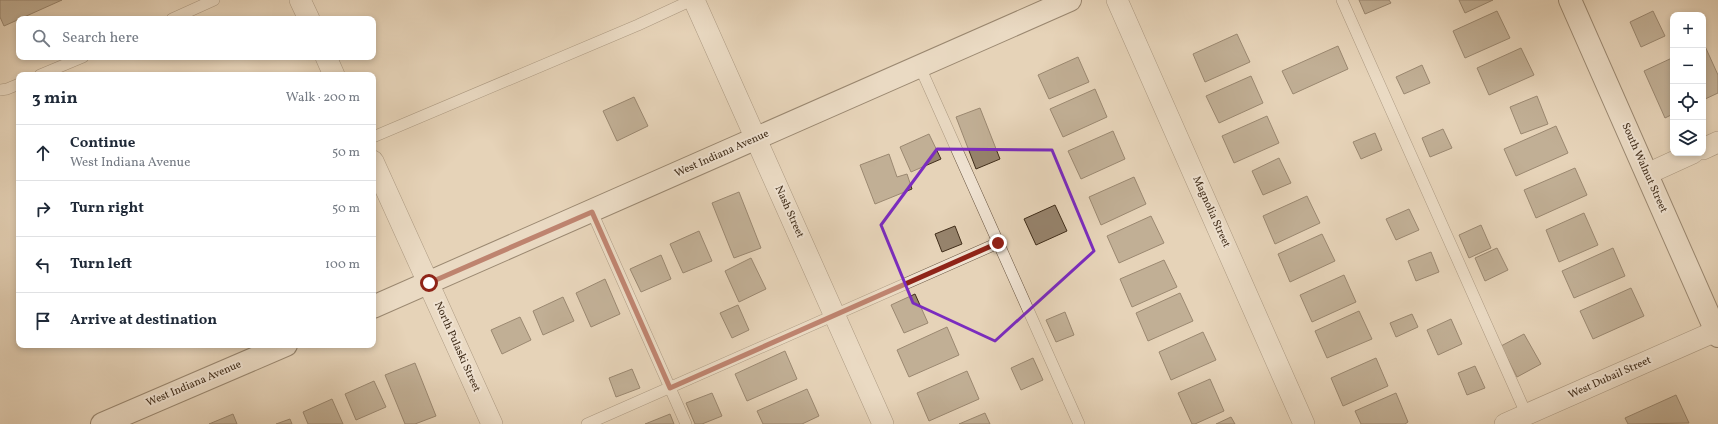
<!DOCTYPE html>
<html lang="en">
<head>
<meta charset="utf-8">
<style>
	:root { --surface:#fff; --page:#f6f6f7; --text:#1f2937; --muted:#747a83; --line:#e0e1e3 }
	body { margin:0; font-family:Vollkorn,serif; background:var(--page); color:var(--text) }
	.controls { position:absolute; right:12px; top:12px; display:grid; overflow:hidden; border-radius:8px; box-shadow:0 2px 6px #0003 }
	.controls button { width:36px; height:36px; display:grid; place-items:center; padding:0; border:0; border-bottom:1px solid var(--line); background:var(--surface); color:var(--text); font:20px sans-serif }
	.stop { position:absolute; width:12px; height:12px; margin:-9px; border:3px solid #8f2418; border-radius:50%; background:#fff }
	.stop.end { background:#8f2418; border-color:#fff; box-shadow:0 1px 4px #0008 }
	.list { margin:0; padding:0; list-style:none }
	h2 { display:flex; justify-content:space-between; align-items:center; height:52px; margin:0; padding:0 16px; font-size:17px }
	h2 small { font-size:13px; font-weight:400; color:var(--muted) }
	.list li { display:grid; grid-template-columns:26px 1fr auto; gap:12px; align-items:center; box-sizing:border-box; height:56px; padding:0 16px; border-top:1px solid var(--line) }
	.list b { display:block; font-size:15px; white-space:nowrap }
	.list p { margin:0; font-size:13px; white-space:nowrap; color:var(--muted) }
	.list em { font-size:13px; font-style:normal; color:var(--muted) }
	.icon { flex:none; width:22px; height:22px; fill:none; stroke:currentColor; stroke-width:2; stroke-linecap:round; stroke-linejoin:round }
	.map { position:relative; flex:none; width:1718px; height:424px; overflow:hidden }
	.search { position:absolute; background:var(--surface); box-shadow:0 2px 6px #0003; left:16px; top:16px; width:360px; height:44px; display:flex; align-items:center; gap:10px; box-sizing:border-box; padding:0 14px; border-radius:8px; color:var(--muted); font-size:15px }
	.panel { position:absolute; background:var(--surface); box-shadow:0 2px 6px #0003; left:16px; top:72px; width:360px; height:276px; border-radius:8px }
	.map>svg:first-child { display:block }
	.building { fill:#96836c; stroke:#402d1a }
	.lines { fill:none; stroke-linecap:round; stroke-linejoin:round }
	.lane-casing { stroke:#6a5642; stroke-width:12 }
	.street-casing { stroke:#6a5642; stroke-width:22 }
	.secondary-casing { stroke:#402d1a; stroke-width:24 }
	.lane { stroke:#efe2d1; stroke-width:11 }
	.street { stroke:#efe2d1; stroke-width:21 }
	.secondary { stroke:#efe2d1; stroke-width:22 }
	.route { stroke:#8f2418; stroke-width:5 }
	.marked { fill:none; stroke:#7b2cbf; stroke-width:3; stroke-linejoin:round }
	.labels { text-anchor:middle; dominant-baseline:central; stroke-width:4; stroke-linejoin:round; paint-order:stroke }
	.street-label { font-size:11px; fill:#402d1a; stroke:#efe2d1 }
</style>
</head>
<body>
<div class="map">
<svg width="1718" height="424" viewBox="0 0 1718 424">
	<rect width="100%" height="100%" fill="#e6d3b8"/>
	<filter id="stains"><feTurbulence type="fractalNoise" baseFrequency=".005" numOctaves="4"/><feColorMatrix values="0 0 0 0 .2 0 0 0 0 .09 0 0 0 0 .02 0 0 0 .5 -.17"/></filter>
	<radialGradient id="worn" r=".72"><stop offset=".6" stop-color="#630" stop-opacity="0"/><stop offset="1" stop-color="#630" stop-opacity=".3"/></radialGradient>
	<path class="building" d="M0,0H62L4,26L0,17Z
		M1359,0H1389L1391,3L1365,14Z
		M1459,0H1493L1465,13Z
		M1497,11L1510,38L1465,58L1453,31Z
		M1653,11L1665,36L1641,47L1630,22Z
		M1237,34L1250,62L1205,82L1193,54Z
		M1704,44L1718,75V93L1703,100Z
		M1338,46L1348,69L1293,94L1282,71Z
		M1521,48L1534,75L1489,95L1477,68Z
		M1078,57L1089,82L1049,99L1038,75Z
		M1672,58L1673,114L1665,118L1644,71Z
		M1422,65L1430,83L1404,94L1396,77Z
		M1251,76L1263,103L1219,123L1206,96Z
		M1095,89L1107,117L1063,137L1050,109Z
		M1537,96L1548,124L1521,134L1510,107Z
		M634,97L648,126L617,141L603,111Z
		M980,108L1000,159L976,169L956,117Z
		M1267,116L1279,143L1234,163L1222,136Z
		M1556,126L1568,153L1516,176L1504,149Z
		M1443,129L1452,148L1430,157L1422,138Z
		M1113,131L1125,159L1081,179L1068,151Z
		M1375,133L1382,150L1361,159L1353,142Z
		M929,134L941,159L911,172L900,147Z
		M889,154L897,177L907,174L912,189L875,204L860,165Z
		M1279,158L1291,183L1263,195L1252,171Z
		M1575,168L1587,195L1536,218L1524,190Z
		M1134,177L1146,204L1101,225L1089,197Z
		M739,192L761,248L734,258L712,203Z
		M1307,196L1320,223L1275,244L1263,216Z
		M1055,205L1067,231L1036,245L1024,219Z
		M1409,209L1419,230L1396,240L1386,219Z
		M1584,213L1598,245L1559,262L1546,230Z
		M1151,216L1164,243L1119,263L1107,236Z
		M1481,225L1491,248L1469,258L1459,235Z
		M955,226L962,244L942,252L935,234Z
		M699,231L712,261L683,273L670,244Z
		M1322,234L1335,261L1290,282L1278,254Z
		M1497,248L1508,270L1485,281L1475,258Z
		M1613,248L1625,276L1574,298L1562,271Z
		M1431,252L1439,272L1416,281L1408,261Z
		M661,255L671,279L641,292L630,269Z
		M751,258L766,289L739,302L725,271Z
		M1164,260L1177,287L1132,307L1120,279Z
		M1344,275L1356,302L1312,322L1300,295Z
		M605,279L620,314L591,327L576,293Z
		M1631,288L1644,316L1593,339L1580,311Z
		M1180,293L1193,321L1148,341L1136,313Z
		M915,294L928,323L904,333L891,305Z
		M563,297L574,321L543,335L533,311Z
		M738,305L749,330L732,338L720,313Z
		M1359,311L1372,339L1327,358L1315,331Z
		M1065,312L1074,335L1056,342L1046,320Z
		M1412,314L1418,327L1396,337L1390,323Z
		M520,317L531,340L502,354L491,330Z
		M1451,319L1462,344L1438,355L1427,330Z
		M947,327L959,355L909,377L897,350Z
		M1203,332L1216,360L1171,380L1159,352Z
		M1524,334L1541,364L1517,377L1501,346Z
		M785,351L797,379L747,401L735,374Z
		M1033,358L1043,380L1021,390L1011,368Z
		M1376,358L1388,386L1343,406L1331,378Z
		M415,363L436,416L415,424H405L385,375Z
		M1475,366L1485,388L1467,395L1458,373Z
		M632,369L640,388L616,397L609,378Z
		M967,371L979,399L929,421L917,393Z
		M1210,379L1224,411L1195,424H1192L1178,393Z
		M374,381L386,407L356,420L345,394Z
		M807,389L819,416L802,424H763L757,411Z
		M712,393L722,416L702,424H695L686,403Z
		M1396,393L1408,422L1405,424H1361L1355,411Z
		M1676,395L1689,423L1628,424L1625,418Z
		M332,399L343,424H308L303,412Z
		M985,413L990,424H959Z
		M233,414L237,424H209Z
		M670,414L674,424H645Z
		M1231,417L1235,424H1216Z
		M290,419L292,424H276Z"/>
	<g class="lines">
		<g class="lane-casing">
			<path id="lane" d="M1342,0L1528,418
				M172,19L214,0
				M920,67C972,186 1027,305 1079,424
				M40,75L83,57
				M0,90L7,89L19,84
				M373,137L638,25L692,0
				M592,212L686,424
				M587,424L998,243"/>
		</g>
		<g class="street-casing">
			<path id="street" d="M300,0L309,19
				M694,0L883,424
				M1117,0L1304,424
				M326,57L334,75
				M1703,149L1718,142
				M373,161L492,424
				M1647,174L1693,153
				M1505,424L1716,331"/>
		</g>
		<g class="secondary-casing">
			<path id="secondary" d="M1570,0L1718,336
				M373,307L1070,0
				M102,424L286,345"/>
		</g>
		<use href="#lane" class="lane"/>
		<use href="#street" class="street"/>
		<use href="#secondary" class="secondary"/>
	</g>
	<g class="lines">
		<path class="route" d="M429,283L592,212L670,388L998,243"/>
	</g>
	<path d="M0 0H1718V424H0ZM937,149L1052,150L1094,251L995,341L913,303L881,225Z" fill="#e6d3b8" fill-opacity=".55" fill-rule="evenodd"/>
	<path class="marked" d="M937,149L1052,150L1094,251L995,341L913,303L881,225Z"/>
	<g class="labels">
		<g class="street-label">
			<text transform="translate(722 154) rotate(-24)">West Indiana Avenue</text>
			<text transform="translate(1644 168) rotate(66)">South Walnut Street</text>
			<text transform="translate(789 212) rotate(66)">Nash Street</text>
			<text transform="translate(1211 212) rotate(66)">Magnolia Street</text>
			<text transform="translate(457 347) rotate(66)">North Pulaski Street</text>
			<text transform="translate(1610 378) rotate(-24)">West Dubail Street</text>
			<text transform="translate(194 384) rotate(-23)">West Indiana Avenue</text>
		</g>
	</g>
	<rect width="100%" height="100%" filter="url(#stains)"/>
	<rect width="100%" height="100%" fill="url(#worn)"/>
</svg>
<div class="controls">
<button>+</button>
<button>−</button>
<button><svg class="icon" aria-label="locate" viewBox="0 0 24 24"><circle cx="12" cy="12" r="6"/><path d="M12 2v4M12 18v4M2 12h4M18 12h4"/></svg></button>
<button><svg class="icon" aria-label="layers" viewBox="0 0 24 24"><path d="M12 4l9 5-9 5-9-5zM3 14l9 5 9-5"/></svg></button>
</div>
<div class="stop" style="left:429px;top:283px"></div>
<div class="stop end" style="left:998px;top:243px"></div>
<div class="search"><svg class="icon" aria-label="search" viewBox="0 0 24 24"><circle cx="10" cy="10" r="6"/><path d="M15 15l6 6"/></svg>Search here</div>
<section class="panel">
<h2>3 min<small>Walk · 200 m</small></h2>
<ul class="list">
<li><svg class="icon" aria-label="ahead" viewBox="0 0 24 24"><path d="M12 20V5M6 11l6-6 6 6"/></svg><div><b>Continue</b><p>West Indiana Avenue</p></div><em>50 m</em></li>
<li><svg class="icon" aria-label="right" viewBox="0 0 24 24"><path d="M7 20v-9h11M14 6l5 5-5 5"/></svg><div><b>Turn right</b></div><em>50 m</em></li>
<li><svg class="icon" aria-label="left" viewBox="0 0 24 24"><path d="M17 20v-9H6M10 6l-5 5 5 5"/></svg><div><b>Turn left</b></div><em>100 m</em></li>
<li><svg class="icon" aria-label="arrive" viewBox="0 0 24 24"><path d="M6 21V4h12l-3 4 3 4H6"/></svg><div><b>Arrive at destination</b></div></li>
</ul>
</section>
</div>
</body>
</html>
